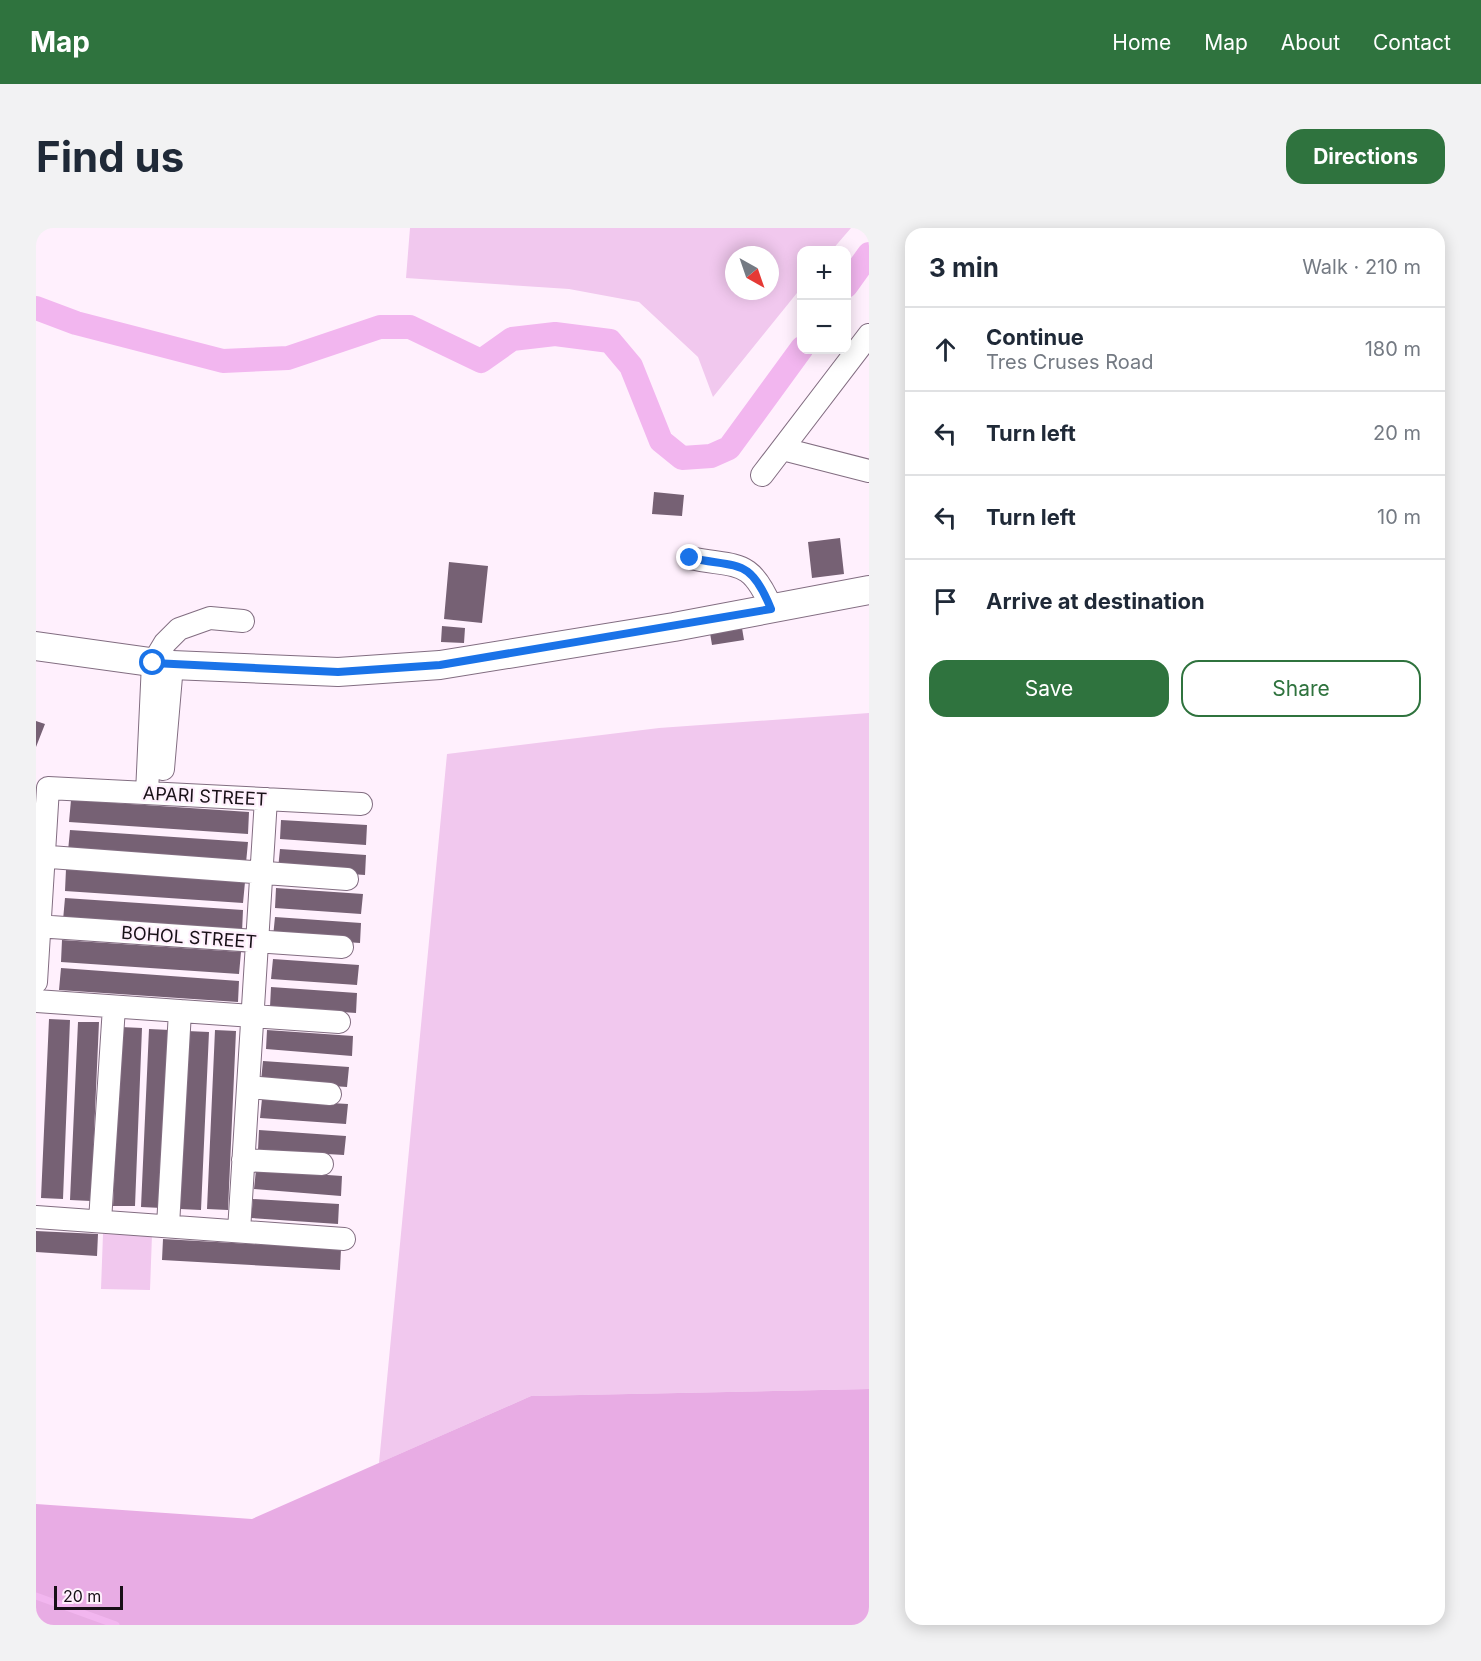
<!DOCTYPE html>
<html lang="en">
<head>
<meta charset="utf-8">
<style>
	:root { --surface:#fff; --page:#f2f2f3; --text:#1f2937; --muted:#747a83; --line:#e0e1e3; --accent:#2f733e }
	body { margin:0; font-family:Inter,sans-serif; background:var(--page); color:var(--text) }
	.controls { position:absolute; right:18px; top:18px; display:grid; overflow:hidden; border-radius:12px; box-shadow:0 3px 15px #0003 }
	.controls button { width:54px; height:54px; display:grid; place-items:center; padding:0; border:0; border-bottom:2px solid var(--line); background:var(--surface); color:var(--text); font:30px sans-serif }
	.compass { position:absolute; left:689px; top:18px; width:54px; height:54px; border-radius:50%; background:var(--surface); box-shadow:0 3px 15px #0003; rotate:140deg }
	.scale { position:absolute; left:18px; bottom:15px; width:69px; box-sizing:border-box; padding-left:6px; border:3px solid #181017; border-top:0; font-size:16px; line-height:21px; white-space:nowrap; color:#181017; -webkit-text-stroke:4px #fff0fd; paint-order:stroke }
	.stop { position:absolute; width:18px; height:18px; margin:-14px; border:4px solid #1a73e8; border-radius:50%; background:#fff }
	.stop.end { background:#1a73e8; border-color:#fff; box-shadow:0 2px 6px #0008 }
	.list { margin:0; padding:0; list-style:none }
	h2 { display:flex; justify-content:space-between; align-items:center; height:78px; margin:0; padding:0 24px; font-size:26px }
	h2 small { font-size:20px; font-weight:400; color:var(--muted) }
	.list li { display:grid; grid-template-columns:39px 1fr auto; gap:18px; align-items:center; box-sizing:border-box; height:84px; padding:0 24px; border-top:2px solid var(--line) }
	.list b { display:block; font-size:22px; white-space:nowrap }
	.list p { margin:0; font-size:20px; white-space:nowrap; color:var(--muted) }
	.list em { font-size:20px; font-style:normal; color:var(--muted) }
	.actions { display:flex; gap:12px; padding:18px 24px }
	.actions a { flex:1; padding:14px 0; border:2px solid var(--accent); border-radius:18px; text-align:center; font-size:21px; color:var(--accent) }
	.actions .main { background:var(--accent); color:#fff }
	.icon { flex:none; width:33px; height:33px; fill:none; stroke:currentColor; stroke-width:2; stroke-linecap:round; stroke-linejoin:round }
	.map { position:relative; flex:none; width:833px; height:1397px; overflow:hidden; border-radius:18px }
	header { display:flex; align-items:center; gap:36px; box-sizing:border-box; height:84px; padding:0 30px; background:var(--accent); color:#fff }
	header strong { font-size:28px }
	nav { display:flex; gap:33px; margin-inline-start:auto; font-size:21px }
	.intro { display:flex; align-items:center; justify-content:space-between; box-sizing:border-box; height:144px; padding:0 36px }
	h1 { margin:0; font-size:42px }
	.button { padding:15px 27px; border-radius:18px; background:var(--accent); color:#fff; font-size:21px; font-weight:700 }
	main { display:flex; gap:36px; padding:0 36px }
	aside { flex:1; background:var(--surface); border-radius:18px; box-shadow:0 3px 15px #0003 }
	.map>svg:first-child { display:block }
	.green { fill:#f1c8ee; fill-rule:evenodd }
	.forest { fill:#e8ace4 }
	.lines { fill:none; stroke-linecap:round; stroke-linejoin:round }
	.stream { stroke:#f2b6ef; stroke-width:7 }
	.canal { stroke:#f2b6ef; stroke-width:24 }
	.building { fill:#766174 }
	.minor-casing { stroke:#826d81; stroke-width:24 }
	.major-casing { stroke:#826d81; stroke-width:30 }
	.minor { stroke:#fff; stroke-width:22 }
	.major { stroke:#fff; stroke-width:28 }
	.route { stroke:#1a73e8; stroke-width:8 }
	.labels { text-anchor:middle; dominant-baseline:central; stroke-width:4.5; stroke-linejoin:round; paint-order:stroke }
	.street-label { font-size:18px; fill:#181017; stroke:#fff0fd }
</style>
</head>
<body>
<header>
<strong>Map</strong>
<nav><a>Home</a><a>Map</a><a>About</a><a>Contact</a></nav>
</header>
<div class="intro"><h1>Find us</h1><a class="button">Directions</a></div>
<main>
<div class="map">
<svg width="833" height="1397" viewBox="0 0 833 1397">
	<rect width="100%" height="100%" fill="#fff0fd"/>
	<path class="green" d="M374,0H815L796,22H766L765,60L677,169L662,129L603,74L533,61L370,50ZM698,27H734V63H698Z
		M833,485V1161L495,1168L343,1235L411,526L623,500Z
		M67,1006L116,1007L114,1062L65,1061Z"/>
	<path class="forest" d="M833,1161V1397H0V1276L216,1291L495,1168Z"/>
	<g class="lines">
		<path class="stream" d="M0,1368L80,1397"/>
		<path class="canal" d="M810,58L833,26
			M0,80L40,95L187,133L252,130L344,99H374L445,133L476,111L519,106L574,113L595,138L625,213L646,230L675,228L693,220L766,120"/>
	</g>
	<path class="building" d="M618,264L648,267L646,288L616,286Z
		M804,310L808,346L776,350L772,314Z
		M413,334L452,338L446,395L408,391Z
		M406,398L429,400L428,415L405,414Z
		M706,400L708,412L676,417L674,405Z
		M0,493L9,496L0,519Z
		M35,572L213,584L212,606L33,594Z
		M245,592L331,597L330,617L244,611Z
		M34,602L212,614L210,635L32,623Z
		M244,621L330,627L329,647L242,641Z
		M30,641L209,654L207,675L29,663Z
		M240,660L327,666L325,686L239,680Z
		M29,670L207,682L206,704L27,692Z
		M239,689L325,695L324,715L237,709Z
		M26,712L205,724L203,746L25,734Z
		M237,731L323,737L321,757L235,751Z
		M25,740L203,753L202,774L23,762Z
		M235,759L321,765L320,785L234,779Z
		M13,791L34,792L27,971L5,970Z
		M42,794H63L55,973L34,972Z
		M85,799L106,800L99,978H77Z
		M113,801L134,802L126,980L105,979Z
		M179,802L200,803L192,982L171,981Z
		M231,802L317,808L316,828L230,821Z
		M151,803L173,804L165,982L144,981Z
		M227,833L313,839L311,859L225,853Z
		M226,871L312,876L310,896L224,890Z
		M223,902L310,908L308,927L222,922Z
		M220,942L306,948L305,968L218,961Z
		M217,971L303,976L302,996L215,990Z
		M0,1003L62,1006L61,1028L0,1024Z
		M127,1011L305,1021L304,1042L126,1032Z"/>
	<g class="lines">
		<g class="minor-casing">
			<path id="minor" d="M747,221L833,243
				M726,247L833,107
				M654,330C702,340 714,329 736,381
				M127,541L136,437
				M111,565L117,435L129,415L143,401L174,390L207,393
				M0,628L311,651
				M0,698L306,719
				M0,754L12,560L325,576
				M0,773L303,794
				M212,859L294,866
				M207,932L286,936
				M0,989L308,1011
				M64,993L78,779
				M132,998L144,783
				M203,1003L230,571"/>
		</g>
		<g class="major-casing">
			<path id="major" d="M0,418L136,437L302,444L404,437L638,399L833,362"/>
		</g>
		<use href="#minor" class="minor"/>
		<use href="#major" class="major"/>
	</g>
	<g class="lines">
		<path class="route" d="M117,435L302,444L404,437L735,381C714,329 702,340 654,330"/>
	</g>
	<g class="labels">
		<g class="street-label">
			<text transform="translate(169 568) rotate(3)">APARI STREET</text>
			<text transform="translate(153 709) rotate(4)">BOHOL STREET</text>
		</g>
	</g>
</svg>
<div class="controls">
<button>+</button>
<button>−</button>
</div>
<svg class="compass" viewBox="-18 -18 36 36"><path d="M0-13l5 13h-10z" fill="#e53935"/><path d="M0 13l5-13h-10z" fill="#747a83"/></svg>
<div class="scale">20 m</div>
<div class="stop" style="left:117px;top:435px"></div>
<div class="stop end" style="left:654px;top:330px"></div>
</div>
<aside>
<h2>3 min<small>Walk · 210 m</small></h2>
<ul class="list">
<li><svg class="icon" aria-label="ahead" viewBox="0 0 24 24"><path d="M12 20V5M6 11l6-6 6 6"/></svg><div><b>Continue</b><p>Tres Cruses Road</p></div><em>180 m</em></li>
<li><svg class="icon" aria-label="left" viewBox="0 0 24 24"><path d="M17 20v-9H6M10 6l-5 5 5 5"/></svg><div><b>Turn left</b></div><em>20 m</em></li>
<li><svg class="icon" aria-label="left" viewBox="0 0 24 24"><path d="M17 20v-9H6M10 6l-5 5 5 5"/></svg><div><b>Turn left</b></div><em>10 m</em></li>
<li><svg class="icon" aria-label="arrive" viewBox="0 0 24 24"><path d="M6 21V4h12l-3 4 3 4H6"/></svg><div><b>Arrive at destination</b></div></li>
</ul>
<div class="actions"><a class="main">Save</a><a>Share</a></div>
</aside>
</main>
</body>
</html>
